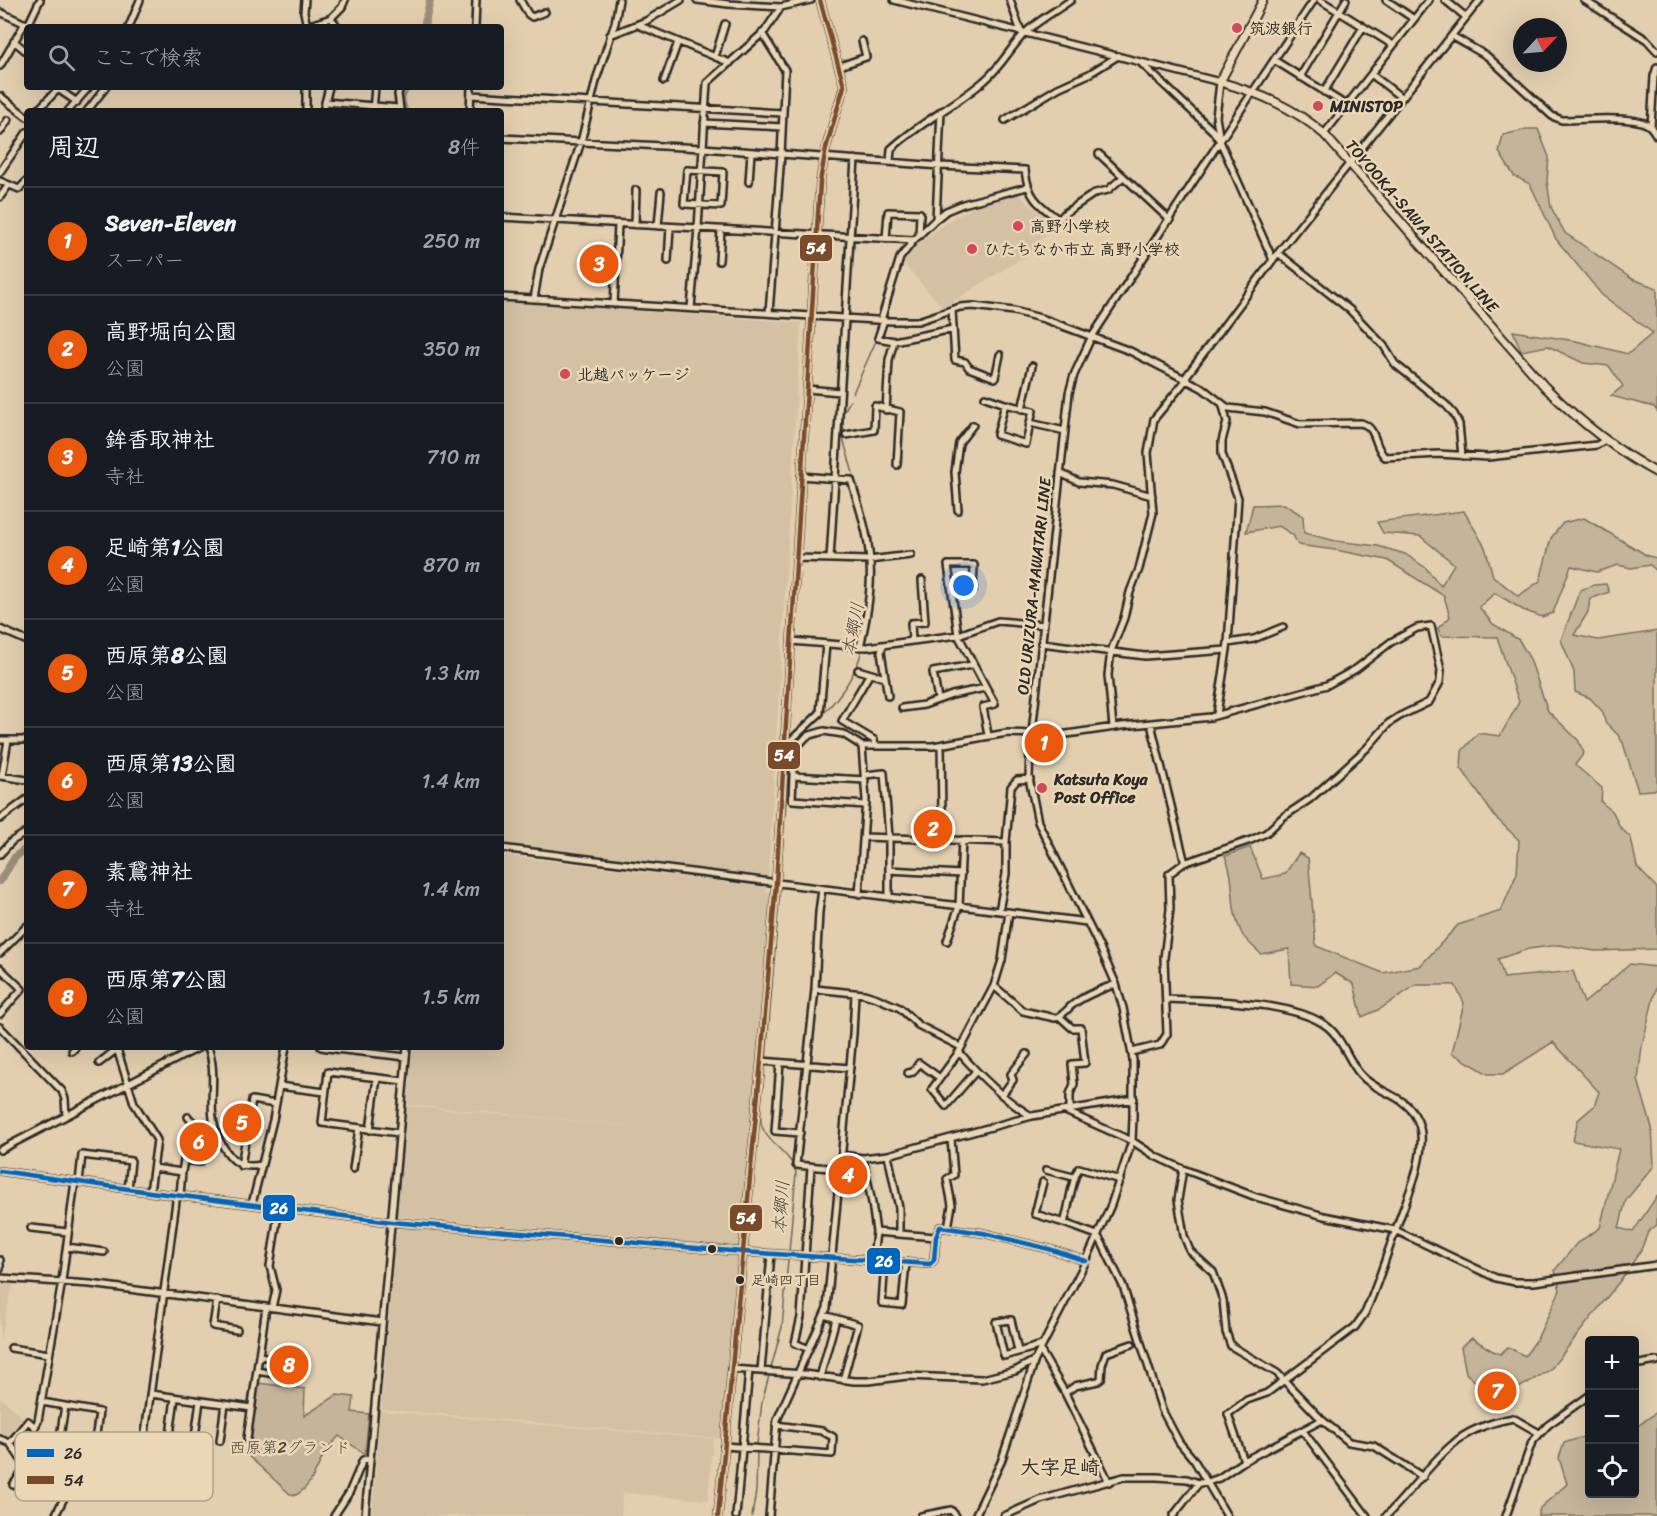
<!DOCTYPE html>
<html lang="ja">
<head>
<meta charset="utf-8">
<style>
	:root { --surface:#171b24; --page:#20242c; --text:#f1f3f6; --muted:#9ea1a6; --line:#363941; --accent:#ea580c }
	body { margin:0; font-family:Sriracha,"Klee One",sans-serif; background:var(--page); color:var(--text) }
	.controls { position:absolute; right:18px; bottom:18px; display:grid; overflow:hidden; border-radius:6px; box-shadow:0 6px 24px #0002 }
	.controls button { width:54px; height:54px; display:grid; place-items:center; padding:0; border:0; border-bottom:2px solid var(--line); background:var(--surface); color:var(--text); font:30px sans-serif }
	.compass { position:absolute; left:1513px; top:18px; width:54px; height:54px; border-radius:50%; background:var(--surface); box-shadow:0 6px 24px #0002; rotate:64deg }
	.you { position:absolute; left:964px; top:586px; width:21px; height:21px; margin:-15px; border:4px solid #fff; border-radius:50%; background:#1a73e8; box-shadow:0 0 0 9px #1a73e833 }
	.badge { display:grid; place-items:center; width:39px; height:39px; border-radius:50%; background:var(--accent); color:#fff; font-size:20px; font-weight:700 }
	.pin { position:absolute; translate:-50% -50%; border:3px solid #fff; box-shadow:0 2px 6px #0006 }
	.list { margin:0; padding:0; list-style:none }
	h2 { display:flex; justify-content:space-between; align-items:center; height:78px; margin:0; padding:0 24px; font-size:26px }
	h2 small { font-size:20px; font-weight:400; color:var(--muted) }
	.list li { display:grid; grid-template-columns:39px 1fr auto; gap:18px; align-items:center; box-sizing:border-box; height:108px; padding:0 24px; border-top:2px solid var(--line) }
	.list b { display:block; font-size:22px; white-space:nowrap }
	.list p { margin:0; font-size:20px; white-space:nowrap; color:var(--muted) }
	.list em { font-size:20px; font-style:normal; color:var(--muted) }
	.icon { flex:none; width:33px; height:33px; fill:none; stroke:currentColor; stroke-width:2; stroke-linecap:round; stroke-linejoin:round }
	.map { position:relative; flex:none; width:1657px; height:1516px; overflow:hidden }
	.search { position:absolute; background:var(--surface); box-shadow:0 6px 24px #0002; left:24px; top:24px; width:480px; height:66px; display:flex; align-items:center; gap:15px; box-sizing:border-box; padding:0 21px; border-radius:6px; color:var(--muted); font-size:22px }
	.panel { position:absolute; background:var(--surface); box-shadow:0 6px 24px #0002; left:24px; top:108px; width:480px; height:942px; border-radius:6px }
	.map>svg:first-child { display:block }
	.built { fill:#d4c1a4 }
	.green { fill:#c5b49a; stroke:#787062; stroke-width:1.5 }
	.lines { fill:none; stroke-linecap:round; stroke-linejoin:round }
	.stream { stroke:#6e665b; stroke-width:1.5 }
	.river { stroke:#9a8e7b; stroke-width:8 }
	.minor-casing { stroke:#2b2b2b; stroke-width:10 }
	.major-casing { stroke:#2b2b2b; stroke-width:11 }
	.minor { stroke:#ebd6b5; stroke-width:5 }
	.major { stroke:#ebd6b5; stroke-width:7 }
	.bus-1-casing { stroke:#ebd6b5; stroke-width:9 }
	.bus-2-casing { stroke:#ebd6b5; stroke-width:9 }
	.bus-1 { stroke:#0065bd; stroke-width:4.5 }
	.bus-2 { stroke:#7a4b2a; stroke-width:4.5 }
	.poi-dot { fill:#d1495b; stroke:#ebd6b5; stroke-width:2 }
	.bus-dot { fill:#2b2b2b; stroke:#ebd6b5; stroke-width:2 }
	.labels { text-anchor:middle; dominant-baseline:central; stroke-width:5; stroke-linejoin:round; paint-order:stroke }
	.bus-label { font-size:14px; fill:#2b2b2b; stroke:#ebd6b5; text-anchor:start }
	.poi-label { font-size:16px; font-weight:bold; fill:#2b2b2b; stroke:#ebd6b5; text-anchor:start }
	.street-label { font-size:16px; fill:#2b2b2b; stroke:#ebd6b5 }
	.park-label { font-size:16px; fill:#4a4641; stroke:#ebd6b5 }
	.water-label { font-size:18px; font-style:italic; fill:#47443f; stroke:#ebd6b5 }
	.quarter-label { font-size:20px; font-weight:bold; fill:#2b2b2b; stroke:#ebd6b5 }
	.key { fill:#ebd6b5; stroke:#b1a38c; stroke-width:1.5 }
	.key-label { font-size:16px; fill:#2b2b2b }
	.line-badge { stroke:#ebd6b5; stroke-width:2 }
	.badge-label { font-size:16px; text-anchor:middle; font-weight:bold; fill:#fff }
</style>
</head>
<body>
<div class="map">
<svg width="1657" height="1516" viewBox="0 0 1657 1516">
	<rect width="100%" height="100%" fill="#e3cfaf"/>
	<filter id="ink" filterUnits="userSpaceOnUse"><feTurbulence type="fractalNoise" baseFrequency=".0167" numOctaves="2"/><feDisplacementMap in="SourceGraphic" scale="12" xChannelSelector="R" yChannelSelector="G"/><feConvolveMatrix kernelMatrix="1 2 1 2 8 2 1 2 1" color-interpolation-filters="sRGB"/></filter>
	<g filter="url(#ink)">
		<path class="built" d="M1015,192L1053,224L1030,253L943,308L902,262L915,246L954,217L981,204Z
			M501,300L801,323L768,877L501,843Z
			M501,855L764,887L770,895L740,1247L397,1216L407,1106L699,1132L408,1105L413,1047H501Z
			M401,1228L735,1257L739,1262L722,1439L381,1409L396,1232Z
			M0,1282L13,1284L0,1340Z
			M0,1397L25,1419L6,1440L0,1438Z
			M380,1411L713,1439L708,1500L623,1493L621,1516H372Z"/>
		<path class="green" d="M1528,129H1538L1549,157L1547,181L1551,207L1565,233L1632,279L1657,288V411L1654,407L1611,396L1623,386L1609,366L1583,363L1548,346L1521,351L1513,331L1576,341L1628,354L1653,333L1602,295L1556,239L1530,184L1514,176L1499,152L1503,135Z
			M1284,504L1303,516L1304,533L1336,541L1378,546L1405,554L1426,568L1441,586L1454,564L1420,536L1383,533L1377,522L1464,511L1485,547L1493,576L1518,596L1540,581L1551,538L1563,523L1584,518L1648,556L1657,558V571L1650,565L1631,568L1618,565L1597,572L1571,566L1553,613L1542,617L1523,610L1495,593L1479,607L1493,624L1519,640L1530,659L1548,711L1578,740L1584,753L1575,765L1602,788L1601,802L1613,812L1620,827L1631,838L1637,867L1657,888V949L1595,951L1559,945L1528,949L1498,959L1504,978L1573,971L1584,1003L1630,964L1657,967V983L1642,1046L1638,1080L1652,1128L1654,1166L1626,1200L1619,1228L1633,1232L1657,1196V1225L1648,1232L1641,1250L1623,1277L1550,1370L1496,1401L1466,1373L1461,1347L1472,1338L1491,1350L1500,1354L1508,1347L1525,1356L1537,1339L1560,1290L1555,1270L1577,1243L1600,1228L1619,1149L1573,1141L1578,1120L1594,1106L1599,1092L1553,1042L1503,1074H1488L1452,1053L1464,1003L1455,985H1416L1380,1009L1362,1017L1354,984L1335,973L1318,986L1291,984L1289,949L1261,954C1255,948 1246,941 1242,934C1228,907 1237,882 1225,856L1250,847L1263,879L1285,874L1299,853L1308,858L1316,946L1383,973L1420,966L1458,925L1501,911L1517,873L1519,840L1495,817L1461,768L1462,751L1478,733L1500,736L1519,702L1497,637L1441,636L1438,628L1450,617L1444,596L1387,560L1335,550L1298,545L1293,535L1279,526L1246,532L1253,505Z
			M1606,584L1609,592L1590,599L1588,612L1574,635L1598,640L1657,631V788L1654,790L1638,791L1623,743L1618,735L1605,722L1603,712L1590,698L1575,692L1574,672L1561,640L1580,590L1594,585Z
			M258,1383L305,1389L304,1416L337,1395L354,1397L352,1412L369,1414L365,1454L339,1436C335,1441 329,1446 326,1451C317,1465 313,1486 296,1495L290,1494L244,1452L251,1441Z
			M1657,1412V1516H1538L1540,1508L1567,1484L1559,1458L1564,1443L1589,1435L1590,1494H1634L1635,1428Z"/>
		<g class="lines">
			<path class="stream" d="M853,393L875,343
				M850,401L843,413L844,442L872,539V553
				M863,645L871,600
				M821,716C839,698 856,674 862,650
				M780,879L790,751L796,740
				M766,1060L780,887
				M765,1065C764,1080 759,1108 761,1122C763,1141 792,1153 796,1173L789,1252
				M757,1444L762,1402L782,1327L788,1260
				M752,1516L756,1491L757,1452"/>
			<path class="river" d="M424,27L430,0
				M404,111L401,98L406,87
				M0,881L15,857L27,848"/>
			<g class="minor-casing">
				<path id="minor" d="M305,0L304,12L307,27
					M520,0L528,14L532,17L545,12
					M697,0L728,4L781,7L811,0
					M894,0L1220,82L1216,117L1220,141L1091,338L1074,375L1069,393L1030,751L1029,778L1038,822L1101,950L1116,984L1123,1008L1133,1060V1117L1132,1141L1111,1205L1086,1261L1035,1360L1001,1462L975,1516
					M1010,0L1021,32
					M1320,0L1393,45
					M1386,0L1414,19
					M1445,0L1466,17
					M1584,0L1647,40L1657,51
					M0,12L32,27
					M331,18L342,7L345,0
					M28,25L40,0
					M638,25L730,63
					M129,27L140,0
					M313,27V24L331,18L338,27
					M475,27L476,0
					M762,33L785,70L781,155L769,313
					M610,35L646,21L681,0
					M1452,36L1487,56L1552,116L1562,120C1581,120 1634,115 1648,125C1652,127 1654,132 1657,136
					M14,41L27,52
					M715,57L725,24
					M1274,60L1346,105
					M1141,63L1213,131L1220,141L1273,260
					M0,66L25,23
					M840,66L866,57L862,41
					M1371,74L1402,98
					M1300,77L1346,0
					M664,81L678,42
					M306,87V111
					M1324,92L1363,27
					M471,95L782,113
					M0,96L27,117
					M325,102L399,108
					M400,109L398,94L400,87
					M37,111L58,89L77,102
					M68,111L89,87
					M87,111L106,87
					M323,111L329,87
					M373,111L375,87
					M470,111L471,87
					M1005,120L1058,88L1089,74L1118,56
					M704,123L782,127
					M1651,127L1654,76L1657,67
					M0,132L8,120
					M1324,134L1429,0
					M501,138L703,148L940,166L1025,170C1028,198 1038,204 1059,220L1065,213L1095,193L1108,190L1122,178
					M1220,141L1314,0
					M1099,154L1170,220
					M890,162L891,149C920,122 955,106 984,81C1000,68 1009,50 1023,35C1036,21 1056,11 1071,0
					M687,170L723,172L721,206L684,204Z
					M0,172L27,132
					M0,181L19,189L27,181
					M749,182L751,152
					M0,197L8,186
					M501,217L914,240
					M936,219L941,111
					M635,225L636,190
					M658,226L661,192
					M886,239L888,212L920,213L919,236
					M1278,253L1350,310L1384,346L1395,364L1446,405L1454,414L1459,424L1462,456
					M668,261L670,227
					M719,261L721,230
					M501,297L892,321H918L960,307L973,306L1014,311L1044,319L1130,351L1202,388L1228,408L1265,412L1300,424L1361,423C1378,428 1373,446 1385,457L1439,454L1488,457L1597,445L1605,440
					M534,299L539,269L581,142L597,77L615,23L619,0
					M614,304L618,225
					M691,308L698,228L707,83L765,31L781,7
					M952,310L955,360L965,362L969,368L995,378L1000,355
					M881,320L900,258L914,240L936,219L946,211L963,204L1027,187
					M884,320L878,338L894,341L953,329
					M1185,378L1278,253L1480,0
					M807,389L840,392
					M985,397L1005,404
					M1022,409L1032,366
					M886,410L889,360L894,341
					M1030,423L1026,444L997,435L1005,404L1033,411L1030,423L1065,431
					M846,435L874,430L875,406L900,412L897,465
					M1060,473L1079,482L1113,485L1152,496
					M801,476L851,480C857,501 865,522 868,544C874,578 868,613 860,647
					M958,510L955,472L959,443L973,425
					M797,558L869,560L911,555
					M830,559L855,159
					M952,591H973L974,565H948L958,635L995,704L983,707L988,735
					M0,629L27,641
					M791,641L867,647L958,635L998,621L1044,625
					M912,641L911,623L925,622L922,580
					M1041,643L1145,656L1227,650
					M1228,643L1254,639L1283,627
					M883,645L881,652L888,696
					M858,670L885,678
					M869,675L842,721L874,740L875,745
					M938,699L933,672L972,665
					M902,708L924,705L952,695L985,688
					M1217,714L1228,643L1238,498L1222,454V441L1227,422L1223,406
					M1113,727L1108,675L1111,651L1124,618L1130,592L1139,569L1153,513L1148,453L1154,419L1187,379
					M0,740H27
					M941,745L942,813
					M785,746L820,713L826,644
					M865,775L884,773L889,837V897
					M0,776L27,780
					M2,776L8,740
					M793,776L865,780
					M866,805L792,800L794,750L807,736L824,731L843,734L862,746H933L1007,733L1060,735L1122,726L1211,717L1327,685L1356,669L1391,642L1417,628L1431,626L1441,670L1440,682L1429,702L1400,716L1389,723L1367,748L1327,784L1310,799L1283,817L1266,833L1251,840L1184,863
					M0,819L27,799
					M864,837L1006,842V874L999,911
					M1006,842L1011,787L1017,780L1030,779
					M501,848L1087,922
					M0,854L12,841L27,832
					M889,870L961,874
					M822,889L819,912L815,989L796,1165L840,1169
					M859,894L866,800L862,746
					M947,941L959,906L962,840
					M0,953L27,926
					M0,968L22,989L0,1014
					M994,986L1023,1011L1055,1018C1064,1016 1067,1008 1075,1003C1087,994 1102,989 1116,984
					M815,989L864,994L877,998L900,1008L918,1025L961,1047
					M1167,999C1206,1000 1307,1001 1333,1032C1344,1044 1349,1061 1360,1074C1375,1092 1402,1094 1414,1114C1420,1123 1422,1135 1421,1145C1419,1175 1404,1204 1395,1232C1385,1259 1377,1287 1365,1313L1355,1327L1267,1393L1247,1400L1228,1414L1244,1461
					M1060,1017L1072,1028H1081L1085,1063L1072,1064L1074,1084L1070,1094V1110
					M0,1027L62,1091L65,1099L66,1116
					M118,1047V1052L134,1103L157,1140L150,1192
					M208,1047C221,1082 200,1115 226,1151C236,1165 245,1168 261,1165
					M321,1047L335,1049
					M336,1047L335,1049L406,1057
					M72,1051L76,1047
					M959,1052C980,1076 1004,1100 1031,1116
					M1132,1052L1160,1045L1167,1034L1164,958L1170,909L1169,874L1184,863V859L1151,724
					M761,1061L850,1068
					M99,1063L117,1049
					M780,1063L775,1131L800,1133
					M976,1071L946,1106L932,1089L959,1052L994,986L1002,960L1009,912
					M908,1073L913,1072L919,1063L940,1078
					M279,1086L325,1092
					M1002,1095L1013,1080L1011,1074L1027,1054
					M1065,1111L1132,1141L1155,1156L1183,1169L1256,1197L1324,1216L1395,1230L1496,1278L1515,1282H1534L1657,1265
					M188,1117L205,1135
					M370,1130L377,1078
					M399,1133L322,1123L328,1072L404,1081
					M0,1150L200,1047
					M842,1155L863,1158L888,1155L1032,1116L1134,1099
					M888,1155L899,1208V1234L936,1237
					M863,1158L872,1203L876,1232L873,1260
					M241,1166L252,1100L275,1104
					M154,1168L182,1172L184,1160L200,1162L205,1135L215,1130
					M353,1169L359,1128
					M1183,1169L1178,1200L1184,1236L1190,1251L1213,1272L1223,1300L1226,1332L1231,1346L1277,1373L1322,1420L1349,1442L1374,1446L1423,1477
					M1046,1170L1073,1177
					M0,1171L150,1192L392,1222L743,1252L930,1264L934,1260L936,1237L940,1227L983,1233L1049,1249L1086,1261
					M1120,1180L1079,1168C1070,1184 1070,1205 1064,1223L1097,1235L1102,1243L1123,1286L1162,1410L1179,1442L1194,1460L1227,1516
					M79,1182L82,1155L131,1161L128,1189
					M1043,1182L1035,1214L1064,1223
					M180,1195L182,1172
					M252,1204L273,1120L286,1047
					M31,1228L68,1232
					M948,1228L952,1205L947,1179L954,1175L951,1139
					M876,1232L899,1234
					M67,1247L104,1252
					M0,1260V1269
					M885,1261L882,1303L902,1305L906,1262
					M0,1278L90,1284L382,1322
					M217,1300L213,1326L237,1330
					M272,1308L276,1290L270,1266L279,1208
					M824,1315L858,1325L843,1380
					M11,1348L49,1354
					M809,1349L795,1343L801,1317L811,1167
					M1040,1350L1065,1393L1109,1482
					M1018,1351L1011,1320L996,1322L1004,1356L1042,1345
					M259,1356L299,1362
					M1634,1365L1657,1361
					M731,1369L804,1374L854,1381H869L907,1376L982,1379L1015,1371L1035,1360
					M257,1371L280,1375L282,1359
					M761,1371L771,1254
					M820,1377L836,1319
					M1065,1393L1075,1386L1098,1381L1101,1379L1102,1365L1106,1353L1132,1344
					M151,1394L252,1408
					M175,1398L170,1435L194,1444L200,1401
					M42,1402L99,1412L92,1464L78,1461L59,1443L65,1406
					M1303,1431L1367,1516
					M0,1439L10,1443
					M247,1439L266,1307
					M220,1441L225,1404
					M724,1446L832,1454L833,1437L822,1431L776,1425
					M43,1455L74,1478L55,1516
					M142,1456L177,1194
					M74,1478L89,1484L154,1468
					M13,1485L26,1467L10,1443L28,1421L35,1427L38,1421L62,1281L75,1181
					M334,1516L349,1493L363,1460L370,1458
					M365,1516L407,1047
					M718,1516L761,1061L776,883L820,182L826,148L844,86L820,0
					M736,1516L749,1370
					M769,1516L777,1420L827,1308L853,1034L855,994
					M921,1516L951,1510L956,1516
					M1004,1516L1040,1500L1124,1477H1157L1187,1479L1199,1483L1208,1482L1219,1478L1244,1461L1322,1420
					M1173,1516L1199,1483
					M1386,1516C1410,1493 1428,1465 1453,1444C1468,1430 1493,1422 1513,1418L1539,1433
					M1506,1516L1532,1442L1548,1425L1590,1395"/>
			</g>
			<g class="major-casing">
				<path id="major" d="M1263,0L1220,82C1259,93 1293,107 1324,134L1545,387C1579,421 1615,450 1657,473"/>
			</g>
			<use href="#minor" class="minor"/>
			<use href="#major" class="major"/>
			<g class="bus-1-casing">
				<path id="bus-1" d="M0,1171L150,1192L392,1222L743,1252L930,1264L934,1260L936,1237L940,1227L983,1233L1049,1249L1086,1261"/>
			</g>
			<g class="bus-2-casing">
				<path id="bus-2" d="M718,1516L761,1061L776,883L820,182L826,148L844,86L820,0"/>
			</g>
			<use href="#bus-1" class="bus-1"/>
			<use href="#bus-2" class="bus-2"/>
		</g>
	</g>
	<g class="poi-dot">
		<circle cx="1237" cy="28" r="6"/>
		<circle cx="1318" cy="106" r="6"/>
		<circle cx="1018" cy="226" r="6"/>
		<circle cx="972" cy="249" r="6"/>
		<circle cx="565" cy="374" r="6"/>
		<circle cx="1042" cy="788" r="6"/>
	</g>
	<g class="bus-dot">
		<circle cx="619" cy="1241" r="5"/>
		<circle cx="712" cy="1249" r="5"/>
		<circle cx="740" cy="1280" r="5"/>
	</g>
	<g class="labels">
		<g class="bus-label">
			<text x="751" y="1280">足崎四丁目</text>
		</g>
		<g class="poi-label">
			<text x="1249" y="28">筑波銀行</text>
			<text x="1330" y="106">MINISTOP</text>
			<text x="1030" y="226">高野小学校</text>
			<text x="984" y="249">ひたちなか市立 高野小学校</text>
			<text x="577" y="374">北越パッケージ</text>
			<text x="1054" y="779">Katsuta Koya<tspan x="1054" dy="18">Post Office</tspan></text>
		</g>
		<g class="street-label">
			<text transform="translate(1422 226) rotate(49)">TOYOOKA-SAWA STATION LINE</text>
			<text transform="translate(1034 586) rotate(-84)">OLD URIZURA-MAWATARI LINE</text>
		</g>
		<g class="park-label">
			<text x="290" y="1447">西原第2グランド</text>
		</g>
		<g class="water-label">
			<text transform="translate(853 629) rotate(-79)">本郷川</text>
			<text transform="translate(781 1207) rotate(-86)">本郷川</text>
		</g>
		<g class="quarter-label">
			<text x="1060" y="1467">大字足崎</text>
		</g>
	</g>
	<rect x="15" y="1432" width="198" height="69" rx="9" class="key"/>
	<rect x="27" y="1449" width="27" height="8" fill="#0065bd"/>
	<rect x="27" y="1476" width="27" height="8" fill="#7a4b2a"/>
	<g class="key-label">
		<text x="64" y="1459">26</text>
		<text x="64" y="1486">54</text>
	</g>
	<g class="line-badge">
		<rect x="799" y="234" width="34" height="28" rx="6" fill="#7a4b2a"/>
		<rect x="767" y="741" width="34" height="29" rx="6" fill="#7a4b2a"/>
		<rect x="262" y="1194" width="34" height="28" rx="6" fill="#0065bd"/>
		<rect x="729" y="1204" width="34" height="28" rx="6" fill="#7a4b2a"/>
		<rect x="866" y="1247" width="35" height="28" rx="6" fill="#0065bd"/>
	</g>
	<g class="badge-label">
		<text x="816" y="254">54</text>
		<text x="784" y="761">54</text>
		<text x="279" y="1214">26</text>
		<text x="746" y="1224">54</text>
		<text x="884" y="1267">26</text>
	</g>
</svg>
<div class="controls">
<button>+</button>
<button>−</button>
<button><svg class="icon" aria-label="locate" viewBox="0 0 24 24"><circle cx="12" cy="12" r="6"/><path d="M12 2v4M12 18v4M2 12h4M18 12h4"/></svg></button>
</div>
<svg class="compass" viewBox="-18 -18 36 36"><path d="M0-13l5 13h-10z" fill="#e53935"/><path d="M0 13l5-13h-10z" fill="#9ea1a6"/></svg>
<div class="you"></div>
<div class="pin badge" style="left:1044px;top:743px">1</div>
<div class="pin badge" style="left:933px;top:829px">2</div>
<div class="pin badge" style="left:599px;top:264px">3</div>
<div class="pin badge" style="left:848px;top:1175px">4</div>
<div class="pin badge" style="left:242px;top:1123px">5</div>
<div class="pin badge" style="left:199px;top:1142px">6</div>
<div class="pin badge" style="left:1497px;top:1391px">7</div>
<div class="pin badge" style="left:289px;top:1365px">8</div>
<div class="search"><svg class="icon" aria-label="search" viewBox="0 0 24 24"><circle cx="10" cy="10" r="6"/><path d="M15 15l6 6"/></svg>ここで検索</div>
<section class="panel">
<h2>周辺<small>8件</small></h2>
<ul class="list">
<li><span class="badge">1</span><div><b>Seven-Eleven</b><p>スーパー</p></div><em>250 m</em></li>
<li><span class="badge">2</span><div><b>高野堀向公園</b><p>公園</p></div><em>350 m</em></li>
<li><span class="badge">3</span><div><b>鉾香取神社</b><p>寺社</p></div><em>710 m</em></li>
<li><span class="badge">4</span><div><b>足崎第1公園</b><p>公園</p></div><em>870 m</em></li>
<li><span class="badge">5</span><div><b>西原第8公園</b><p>公園</p></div><em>1.3 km</em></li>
<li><span class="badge">6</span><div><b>西原第13公園</b><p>公園</p></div><em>1.4 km</em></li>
<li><span class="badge">7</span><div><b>素鵞神社</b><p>寺社</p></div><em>1.4 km</em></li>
<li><span class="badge">8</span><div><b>西原第7公園</b><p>公園</p></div><em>1.5 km</em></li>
</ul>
</section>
</div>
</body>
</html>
